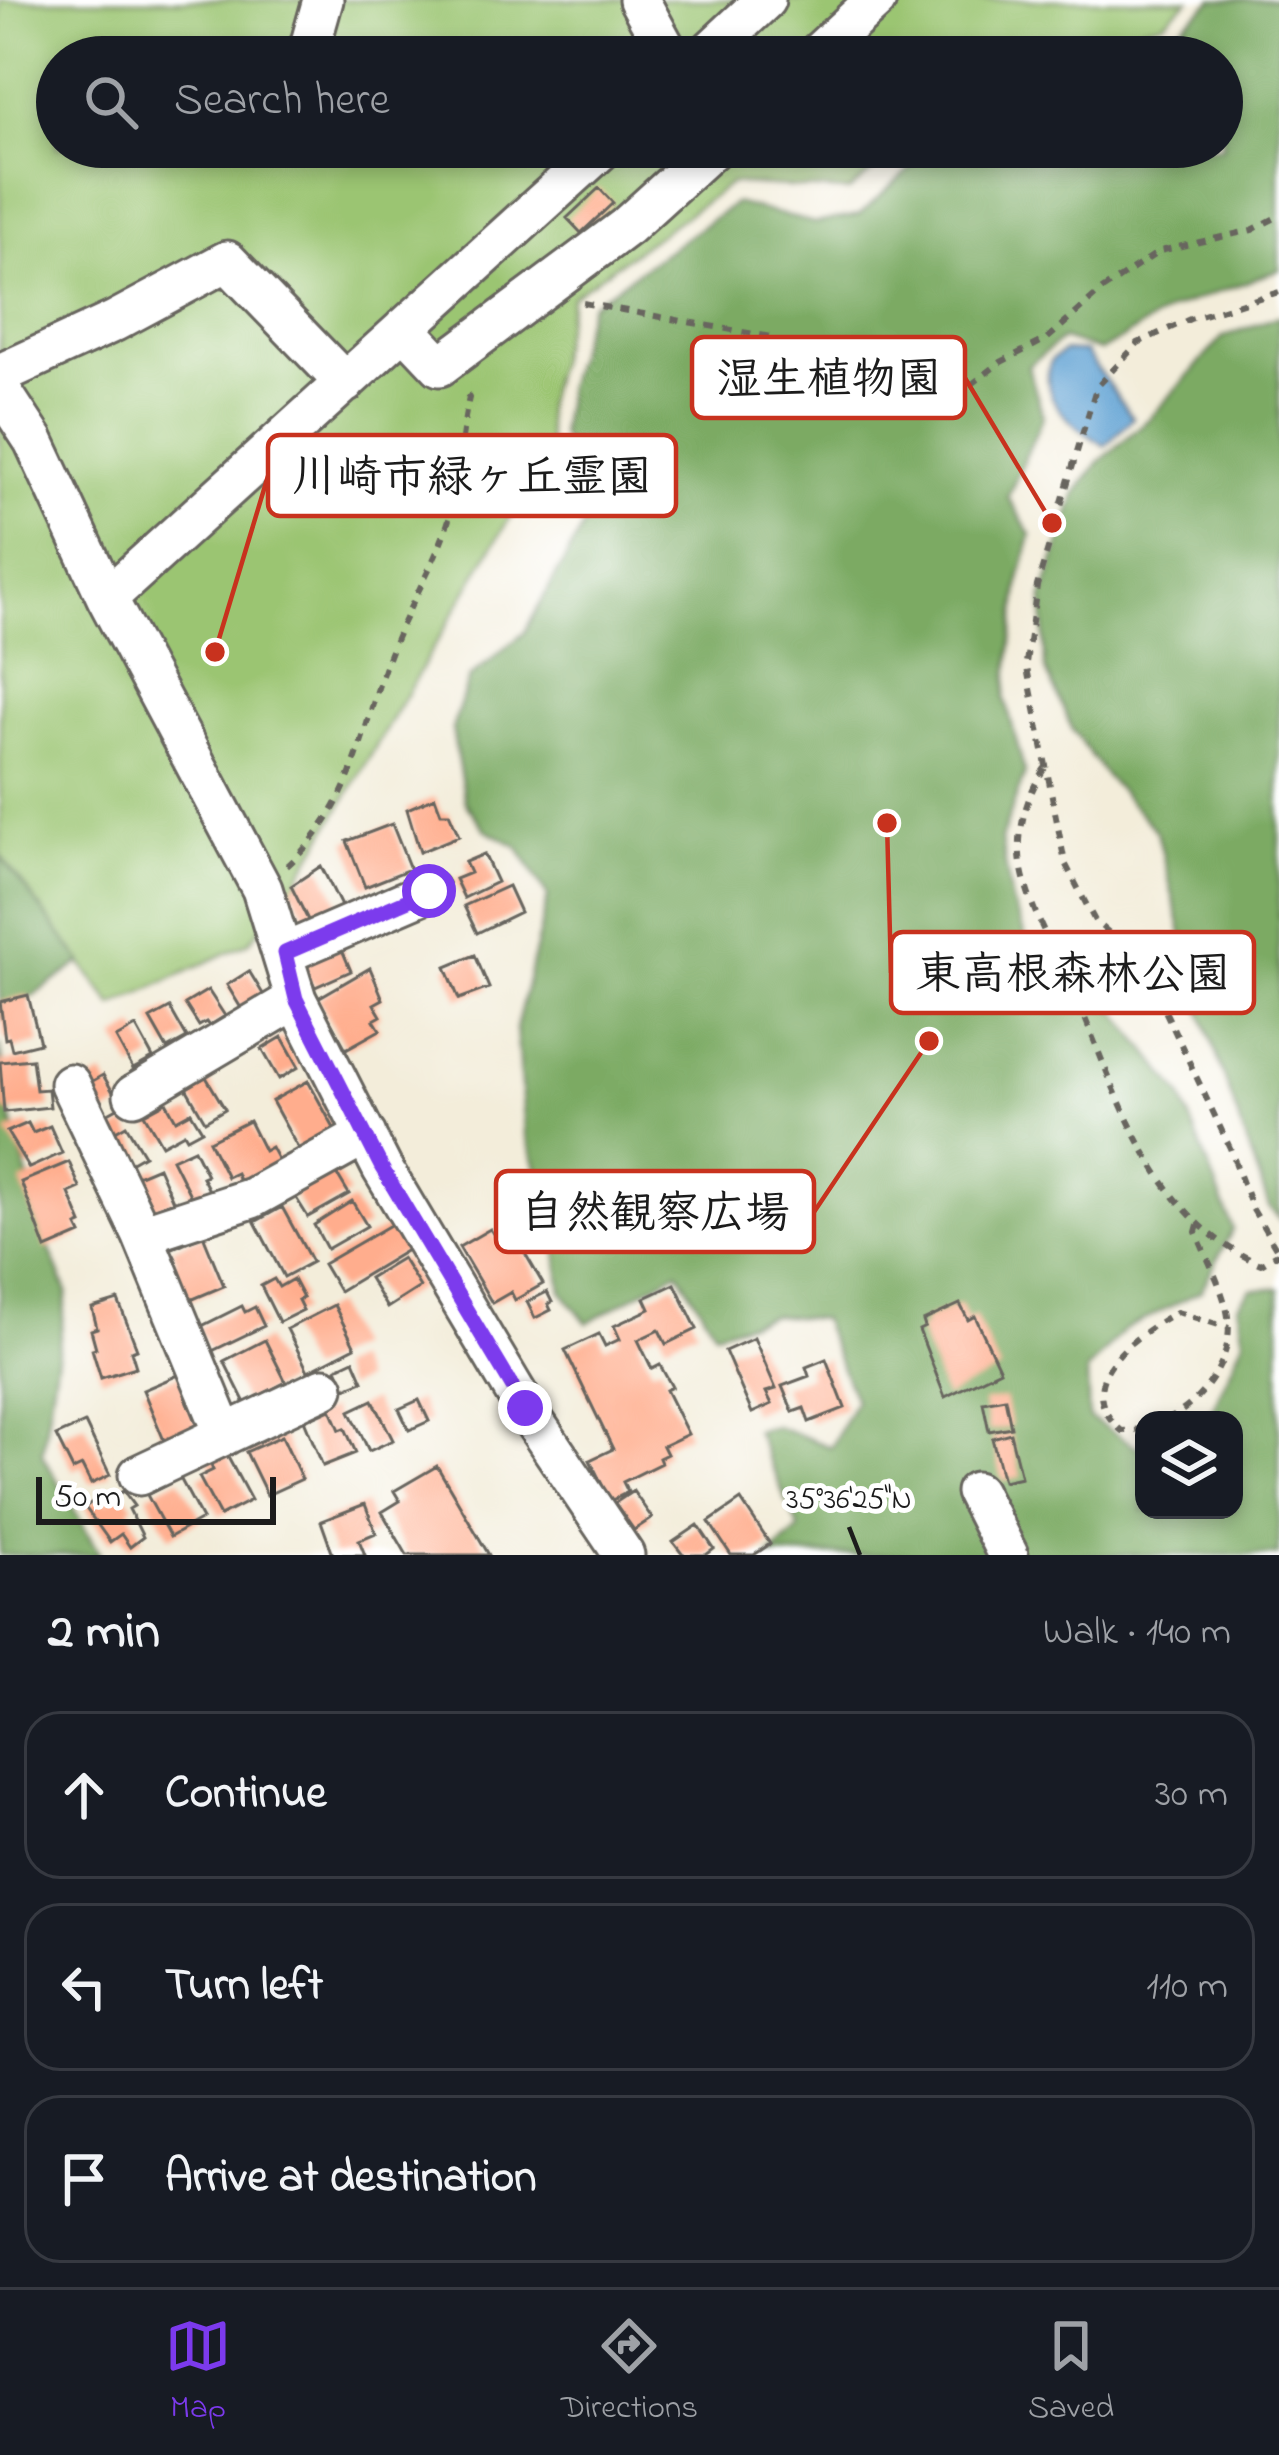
<!DOCTYPE html>
<html lang="en">
<head>
<meta charset="utf-8">
<style>
	:root { --surface:#171b24; --page:#242831; --text:#f1f3f6; --muted:#9ea1a6; --line:#363941; --accent:#7c3aed }
	body { margin:0; font-family:"Indie Flower","Klee One",sans-serif; background:var(--page); color:var(--text) }
	.controls { position:absolute; right:36px; bottom:36px; display:grid; overflow:hidden; border-radius:24px; box-shadow:0 6px 18px #0003 }
	.controls button { width:108px; height:108px; display:grid; place-items:center; padding:0; border:0; border-bottom:3px solid var(--line); background:var(--surface); color:var(--text); font:60px sans-serif }
	.scale { position:absolute; left:36px; bottom:30px; width:240px; box-sizing:border-box; padding-left:12px; border:6px solid #1c1c1c; border-top:0; font-size:33px; line-height:42px; white-space:nowrap; color:#1c1c1c; -webkit-text-stroke:9px #fff; paint-order:stroke }
	.stop { position:absolute; width:36px; height:36px; margin:-27px; border:9px solid #7c3aed; border-radius:50%; background:#fff }
	.stop.end { background:#7c3aed; border-color:#fff; box-shadow:0 3px 12px #0008 }
	.list { margin:0; padding:0; list-style:none }
	h2 { display:flex; justify-content:space-between; align-items:center; height:156px; margin:0; padding:0 48px; font-size:51px }
	h2 small { font-size:39px; font-weight:400; color:var(--muted) }
	.list li { display:grid; grid-template-columns:78px 1fr auto; gap:36px; align-items:center; box-sizing:border-box; height:168px; margin:0 24px 24px; padding:0 24px; border:3px solid var(--line); border-radius:36px }
	.list b { display:block; font-size:45px; white-space:nowrap }
	.list em { font-size:39px; font-style:normal; color:var(--muted) }
	.icon { flex:none; width:66px; height:66px; fill:none; stroke:currentColor; stroke-width:2; stroke-linecap:round; stroke-linejoin:round }
	.map { position:relative; flex:none; width:1279px; height:1555px; overflow:hidden }
	.search { position:absolute; background:var(--surface); box-shadow:0 6px 18px #0003; left:36px; right:36px; top:36px; height:132px; display:flex; align-items:center; gap:30px; box-sizing:border-box; padding:0 42px; border-radius:66px; color:var(--muted); font-size:45px }
	.sheet { height:732px; background:var(--surface) }
	nav { display:flex; justify-content:space-around; align-items:center; box-sizing:border-box; height:168px; border-top:3px solid var(--line); background:var(--surface); font-size:33px; color:var(--muted) }
	nav a { display:grid; justify-items:center; gap:6px }
	nav .on { color:var(--accent) }
	.map>svg:first-child { display:block }
	.green { fill:#9bc572; stroke:#5c7047; stroke-width:3 }
	.forest { fill:#7caa64; stroke:#4c6340; stroke-width:3 }
	.water { fill:#5fa1d3; stroke:#3e5e78; stroke-width:3 }
	.building { fill:#ffad8d }
	.lines { fill:none; stroke-linecap:round; stroke-linejoin:round }
	.minor-casing { stroke:#67655e; stroke-width:45 }
	.path { stroke:#67655e; stroke-width:6; stroke-dasharray:9 9; stroke-linecap:butt }
	.minor { stroke:#fff; stroke-width:39 }
	.route { stroke:#7c3aed; stroke-width:15 }
	.ticks { fill:none; stroke:#1c1c1c; stroke-width:4.5 }
	.ticks-label { font-size:30px; text-anchor:middle; fill:#1c1c1c; stroke:#fff; stroke-width:10; stroke-linejoin:round; paint-order:stroke }
	.leader { fill:none; stroke:#c8321e; stroke-width:4.5 }
	.callout-dot { fill:#c8321e; stroke:#fff; stroke-width:4.5 }
	.callout { fill:#fff; stroke:#c8321e; stroke-width:4.5 }
	.callout-label { font-size:45px; text-anchor:middle; font-weight:bold; fill:#1c1c1c }
</style>
</head>
<body>
<div class="map">
<svg width="1279" height="1555" viewBox="0 0 1279 1555">
	<rect width="100%" height="100%" fill="#fff"/>
	<filter id="ink" filterUnits="userSpaceOnUse"><feTurbulence type="fractalNoise" baseFrequency=".00833" numOctaves="2"/><feDisplacementMap in="SourceGraphic" scale="24" xChannelSelector="R" yChannelSelector="G"/><feConvolveMatrix kernelMatrix="1 2 1 2 8 2 1 2 1" color-interpolation-filters="sRGB"/></filter>
	<filter id="wash" filterUnits="userSpaceOnUse"><feTurbulence type="fractalNoise" baseFrequency=".004" numOctaves="4" result="noise"/><feDisplacementMap in="SourceGraphic" scale="48" xChannelSelector="R" yChannelSelector="G"/><feGaussianBlur stdDeviation="2.7" result="paint"/><feColorMatrix in="noise" values="0 0 0 0 0 0 0 0 0 0 0 0 0 0 0 0 0 1.4 0 .05"/><feComposite in="paint" operator="in"/></filter>
	<g filter="url(#wash)">
		<rect width="100%" height="100%" fill="#f3edda"/>
		<path class="green" d="M0,0H1189L1164,22L1024,57H57V147H901L849,191L731,183L572,296L545,408L549,450L292,890L248,943L113,1006L0,855Z"/>
		<path class="forest" d="M1213,0H1279V270L1172,309L1100,351L1062,339L1028,366L1043,416L1008,497L1031,535L1020,580L1005,698L1025,773L1001,840L1012,902L1037,966L1085,971L1181,1095L1233,1229L1201,1291L1124,1330L1087,1371L1089,1418L1144,1451V1510H1234V1420H1197L1213,1408L1244,1339L1238,1305L1251,1289L1279,1288V1555H771L799,1529L755,1430L776,1426L831,1447L855,1400L821,1319L772,1315L715,1332L678,1271L587,1323L562,1292L552,1212L525,1132L516,1028L548,897L518,847L485,829L465,802L452,729L469,678L524,633L593,509L583,471L560,435L566,385L590,305L735,203L815,223L859,215L934,147H1222V57H1108L1178,30Z
			M1279,316V1219L1269,1207L1201,1010L1157,832L1105,775L1072,729L1045,668L1043,597L1076,493L1098,463L1152,416L1223,337Z
			M0,855L82,962L0,1019Z
			M0,1044L10,1113L45,1238L67,1292L42,1454L100,1555H0Z"/>
		<path class="water" d="M1064,351L1085,352L1133,418L1105,446C1075,426 1036,402 1051,360Z"/>
		<g id="blocks">
			<path class="building" d="M599,188L613,203L581,233L567,218Z
				M435,797L441,813H449L459,836L420,852L407,809Z
				M392,824L410,869L365,887L347,841Z
				M484,854L497,882L464,898L455,879L470,873L465,862Z
				M321,866L341,906L309,922L291,886Z
				M508,886L520,912L477,933L464,906Z
				M340,945L351,971L315,987L312,981L308,983L304,961Z
				M475,955L489,988L459,999L446,967Z
				M370,968L383,999L374,1004L381,1016L374,1020L380,1030L346,1049L318,998Z
				M249,971L266,999L250,1009L248,1005L241,1008L227,985Z
				M208,990L225,1016L209,1026L206,1022L199,1026L185,1004Z
				M28,995L40,1043L12,1050L9,1038L5,1039L0,1002Z
				M170,1008L187,1038L167,1049L150,1019Z
				M136,1027L153,1058L133,1069L116,1038Z
				M282,1037L299,1067L279,1079L262,1049Z
				M32,1059L36,1090L48,1089L50,1107L4,1112L0,1062Z
				M103,1075L121,1106L101,1117L84,1086Z
				M206,1077L225,1109L205,1121L186,1088Z
				M308,1081L336,1132L300,1152L272,1101Z
				M166,1102L176,1120L191,1112L202,1130L187,1138L184,1133L162,1145L144,1114Z
				M249,1121L264,1151L271,1147L280,1164L240,1183L236,1173L227,1177L209,1141Z
				M28,1123L33,1133L50,1126L62,1153L29,1168L7,1132Z
				M126,1125L144,1155L123,1167L105,1137Z
				M194,1149L207,1175L202,1177L211,1194L194,1203L172,1159Z
				M69,1162L80,1188L69,1193L82,1224L77,1226L81,1234L46,1249L21,1182Z
				M158,1167L173,1201L141,1214L127,1180Z
				M334,1169L349,1194L308,1217L293,1193Z
				M352,1201L367,1226L327,1249L314,1225Z
				M282,1207L312,1262L284,1277L255,1222Z
				M392,1224L407,1250L339,1291L323,1264Z
				M490,1229L497,1240L512,1231L543,1284L515,1300L511,1292L492,1303L459,1247Z
				M203,1235L224,1286L186,1302L169,1264L177,1261L171,1249Z
				M402,1258L420,1287L387,1308L369,1278Z
				M274,1279L279,1287L293,1279L303,1298L298,1300L303,1310L279,1322L261,1286Z
				M675,1284L697,1329L666,1344L659,1330L638,1340L652,1369L660,1365L672,1387L666,1390L688,1434L663,1446L667,1454L659,1458L661,1463L623,1482L628,1492L610,1501L590,1460L613,1449L565,1350L599,1334L605,1346L620,1339L614,1326L650,1309L645,1298Z
				M547,1292L552,1302L548,1304L551,1310L535,1318L527,1302Z
				M118,1300L137,1349L131,1351L136,1367L101,1378L92,1349L96,1348L91,1330L97,1328L92,1308Z
				M960,1304L968,1320L975,1316L1000,1370L945,1397L919,1330L925,1327L923,1321Z
				M334,1305L355,1347L308,1371L287,1329Z
				M242,1306L245,1312L255,1307L264,1326L210,1352L198,1328Z
				M754,1338L776,1389L766,1392L772,1404L752,1413L725,1351Z
				M265,1340L286,1382L245,1403L224,1361Z
				M826,1359L845,1408L809,1422L804,1408L793,1412L782,1386L809,1376L806,1367Z
				M354,1360L363,1381L346,1388L337,1368Z
				M183,1373L191,1392L185,1395L200,1431L166,1445L143,1390Z
				M1005,1398L1011,1427L989,1431L983,1402Z
				M373,1400L393,1440L369,1451L350,1411Z
				M419,1400L429,1421L409,1430L399,1409Z
				M331,1409L340,1430L345,1428L356,1453L323,1466L302,1415L311,1412L313,1417Z
				M85,1423L110,1475L91,1484L82,1466L73,1470L56,1436Z
				M1010,1433L1021,1477L1003,1481L992,1438Z
				M282,1436L302,1479L267,1495L246,1452Z
				M224,1450L251,1500L220,1516L199,1477L213,1470L208,1459Z
				M437,1466L489,1555H407L382,1512L400,1501L394,1491Z
				M180,1478L202,1519L170,1537L147,1495Z
				M123,1491L134,1506L129,1509L143,1537L130,1547L121,1534L110,1542L85,1507L102,1495L107,1502Z
				M633,1491L652,1518L634,1530L615,1503Z
				M741,1500L770,1544L754,1555H731L709,1522Z
				M365,1504L376,1533L359,1540L365,1555H333L321,1521Z
				M698,1525L714,1549L706,1555H683L673,1542Z"/>
		</g>
	</g>
	<g filter="url(#ink)">
		<use href="#blocks" fill-opacity="0" stroke="#67655e" stroke-width="3"/>
		<g class="lines">
			<g class="minor-casing">
				<path id="minor" d="M639,0L670,57
					M307,57L323,0
					M704,57L765,0
					M814,57L876,0
					M404,328L440,366L626,227L714,147
					M0,374L115,321L227,261L345,383
					M0,389L34,441L107,598L262,889L296,999L382,1168L525,1408L624,1555
					M107,598L604,147
					M285,953L429,891
					M70,1084L142,1234L225,1435
					M134,1095L296,999
					M142,1234L252,1198L366,1135
					M139,1475L324,1388
					M976,1492L1008,1555"/>
			</g>
			<path class="path" d="M1279,292L1190,319L1138,343L1096,388L1037,586L1026,663L1065,863L1095,921L1131,951L1159,998L1230,1148L1252,1208L1279,1253
				M583,303L771,337L800,397L947,396L963,391L1001,362L1047,339L1102,290L1160,251L1252,230L1279,216
				M1045,768C1027,793 1016,832 1021,864C1029,913 1058,954 1077,999C1118,1095 1154,1221 1261,1264L1279,1253
				M287,866C361,800 360,721 397,636C416,592 445,546 454,499C460,465 461,431 469,398L463,389
				M1167,1420C1204,1401 1237,1356 1227,1311C1221,1284 1206,1257 1196,1232L1199,1221
				M1144,1429L1122,1431C1067,1384 1133,1336 1177,1312L1229,1328"/>
			<use href="#minor" class="minor"/>
		</g>
	</g>
	<g class="lines" filter="url(#ink)">
		<path class="route" d="M429,891L285,953L296,999L382,1168L525,1408"/>
	</g>
	<path class="ticks" d="M849,1527L860,1555"/>
	<g class="ticks-label">
		<text x="849" y="1508">35°36'25"N</text>
	</g>
	<path class="leader" d="M1052 523L965 378M215 652L268 476M887 823L891 973M929 1041L814 1212"/>
	<g class="callout-dot">
		<circle cx="1052" cy="523" r="12"/>
		<circle cx="215" cy="652" r="12"/>
		<circle cx="887" cy="823" r="12"/>
		<circle cx="929" cy="1041" r="12"/>
	</g>
	<g class="callout">
		<rect x="692" y="337" width="273" height="81" rx="12"/>
		<rect x="268" y="435" width="408" height="81" rx="12"/>
		<rect x="891" y="932" width="363" height="81" rx="12"/>
		<rect x="496" y="1171" width="318" height="81" rx="12"/>
	</g>
	<g class="callout-label">
		<text x="829" y="393">湿生植物園</text>
		<text x="472" y="491">川崎市緑ヶ丘霊園</text>
		<text x="1073" y="988">東高根森林公園</text>
		<text x="655" y="1227">自然観察広場</text>
	</g>
</svg>
<div class="controls">
<button><svg class="icon" aria-label="layers" viewBox="0 0 24 24"><path d="M12 4l9 5-9 5-9-5zM3 14l9 5 9-5"/></svg></button>
</div>
<div class="scale">50 m</div>
<div class="stop" style="left:429px;top:891px"></div>
<div class="stop end" style="left:525px;top:1408px"></div>
<div class="search"><svg class="icon" aria-label="search" viewBox="0 0 24 24"><circle cx="10" cy="10" r="6"/><path d="M15 15l6 6"/></svg>Search here</div>
</div>
<section class="sheet">
<h2>2 min<small>Walk · 140 m</small></h2>
<ul class="list">
<li><svg class="icon" aria-label="ahead" viewBox="0 0 24 24"><path d="M12 20V5M6 11l6-6 6 6"/></svg><div><b>Continue</b></div><em>30 m</em></li>
<li><svg class="icon" aria-label="left" viewBox="0 0 24 24"><path d="M17 20v-9H6M10 6l-5 5 5 5"/></svg><div><b>Turn left</b></div><em>110 m</em></li>
<li><svg class="icon" aria-label="arrive" viewBox="0 0 24 24"><path d="M6 21V4h12l-3 4 3 4H6"/></svg><div><b>Arrive at destination</b></div></li>
</ul>
</section>
<nav>
<a class="on"><svg class="icon" aria-label="map" viewBox="0 0 24 24"><path d="M3 6l6-2 6 2 6-2v14l-6 2-6-2-6 2zM9 4v14M15 6v14"/></svg>Map</a>
<a><svg class="icon" aria-label="directions" viewBox="0 0 24 24"><path d="M12 3l9 9-9 9-9-9zM9 14v-3h6M13 9l2 2-2 2"/></svg>Directions</a>
<a><svg class="icon" aria-label="saved" viewBox="0 0 24 24"><path d="M7 4h10v16l-5-4-5 4z"/></svg>Saved</a>
</nav>
</body>
</html>
